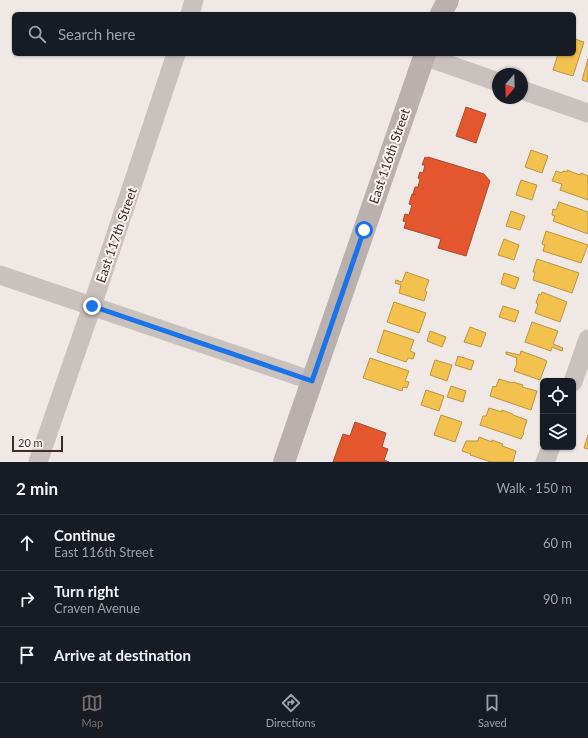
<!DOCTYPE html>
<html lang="en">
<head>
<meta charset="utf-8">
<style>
	:root { --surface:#171b24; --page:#242831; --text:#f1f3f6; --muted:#9ea1a6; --line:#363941; --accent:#7a6e6c }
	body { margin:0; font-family:Lato,sans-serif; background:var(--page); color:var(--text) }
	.controls { position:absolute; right:12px; bottom:12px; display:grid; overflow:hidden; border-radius:6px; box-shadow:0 1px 3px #0004 }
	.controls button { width:36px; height:36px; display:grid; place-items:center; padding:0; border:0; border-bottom:1px solid var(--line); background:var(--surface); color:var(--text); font:20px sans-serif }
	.compass { position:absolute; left:492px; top:68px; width:36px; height:36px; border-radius:50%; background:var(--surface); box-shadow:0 1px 3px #0004; rotate:199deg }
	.scale { position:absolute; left:12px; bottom:10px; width:51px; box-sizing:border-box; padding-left:4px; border:2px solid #3b2d2b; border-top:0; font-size:11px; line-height:14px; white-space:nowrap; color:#3b2d2b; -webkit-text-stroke:3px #fbf2ed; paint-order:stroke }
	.stop { position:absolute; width:12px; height:12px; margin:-9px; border:3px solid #1a73e8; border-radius:50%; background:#fff }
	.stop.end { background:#1a73e8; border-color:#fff; box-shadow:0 1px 4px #0008 }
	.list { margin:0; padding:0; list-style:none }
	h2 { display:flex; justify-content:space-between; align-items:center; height:52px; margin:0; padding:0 16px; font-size:17px }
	h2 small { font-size:13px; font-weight:400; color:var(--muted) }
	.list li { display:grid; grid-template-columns:26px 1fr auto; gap:12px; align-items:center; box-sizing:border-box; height:56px; padding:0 16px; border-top:1px solid var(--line) }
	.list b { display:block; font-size:15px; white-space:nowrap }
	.list p { margin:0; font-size:13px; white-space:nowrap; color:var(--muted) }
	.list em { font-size:13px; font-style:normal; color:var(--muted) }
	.icon { flex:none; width:22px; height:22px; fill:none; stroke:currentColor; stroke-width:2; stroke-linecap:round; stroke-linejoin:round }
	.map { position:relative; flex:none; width:588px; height:462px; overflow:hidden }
	.search { position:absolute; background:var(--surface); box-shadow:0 1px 3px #0004; left:12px; right:12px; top:12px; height:44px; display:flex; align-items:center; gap:10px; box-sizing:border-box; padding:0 14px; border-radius:6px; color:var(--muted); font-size:15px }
	.sheet { height:220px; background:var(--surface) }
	nav { display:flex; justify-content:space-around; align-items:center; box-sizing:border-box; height:56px; border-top:1px solid var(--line); background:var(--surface); font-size:11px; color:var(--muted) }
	nav a { display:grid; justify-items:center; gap:2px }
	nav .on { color:var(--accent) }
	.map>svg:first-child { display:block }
	.homes { fill:#f2c14e; stroke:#bb9544 }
	.shops { fill:#e4572e; stroke:#b14a2d }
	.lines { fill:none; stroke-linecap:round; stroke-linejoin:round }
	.street { stroke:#c9c1be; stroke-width:19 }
	.secondary { stroke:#bab1ae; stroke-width:22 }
	.route { stroke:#1a73e8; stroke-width:5 }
	.labels { text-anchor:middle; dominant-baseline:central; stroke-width:4; stroke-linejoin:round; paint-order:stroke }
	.street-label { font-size:13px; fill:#3b2d2b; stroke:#fbf2ed }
</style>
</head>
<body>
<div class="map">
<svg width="588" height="462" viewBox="0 0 588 462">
	<rect width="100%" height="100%" fill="#f0e8e5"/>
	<path class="homes" d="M575,39L584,42L573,76L553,70L558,54H574V42Z
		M588,59V82L582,80Z
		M531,150L548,156L542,173L525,167Z
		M567,170L580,175L581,173L588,176V200L560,190L562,184L552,181L556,171L562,173L563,171L567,172Z
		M521,180L537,185L532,200L516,195Z
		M559,202L588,212V234L553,221L555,216L552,215L553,209L556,210Z
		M511,211L525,216L520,230L506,226Z
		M546,231L588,245L581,263L543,251L545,245L542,244Z
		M504,239L519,245L514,260L498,255Z
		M537,259L579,273L572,293L533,280L535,272H533Z
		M406,272L429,280L425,291L427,292L424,301L399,293L401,285L395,283L396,280L402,282Z
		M504,273L519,278L515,289L501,284Z
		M542,292L567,302L560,322L535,313L538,304L536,303L539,294L541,295Z
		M394,302L426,313L419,333L387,322Z
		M503,306L519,311L515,322L499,317Z
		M532,322L558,331L553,344L563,348L562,351L552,347L551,351L525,342Z
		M470,327L486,333L481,347L464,342Z
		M384,330L414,340L410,351L415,353L413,359L408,358L406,362L377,352Z
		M430,331L446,337L442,347L427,341Z
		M521,351L543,359L547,361L540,380L514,371L517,363L516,362L517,358L506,354V352L520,355Z
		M458,356L474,361L471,370L455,365Z
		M370,358L409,371L405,381L409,382L407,388L403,387L402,391L363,378Z
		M435,360L452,365L447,381L430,375Z
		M499,379L512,383L513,382L523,385L522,387L537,391L531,410L490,396L493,386L496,387Z
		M451,386L466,391L463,402L447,397Z
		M426,390L444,396L439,411L421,405Z
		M489,408L502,412V410L513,414V415L527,420L523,433H524L521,439L480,425L483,416H486Z
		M441,415L462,422L455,442L434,435Z
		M588,435V449L584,448Z
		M479,437L492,442V440L503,444L502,446L516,451L513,462H491L470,455L471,454L462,451L466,441H478Z"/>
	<path class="shops" d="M466,107L486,114L476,143L456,136Z
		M425,157L427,158L428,157L484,174L490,181L466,256L438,248L441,239L404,228L406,222L403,221L405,214L409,215L412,205L409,204L412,194L415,195V194H413L415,187H418L420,179L418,178L420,172L423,173L425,165H422Z
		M355,422L386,433L382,447L388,449L384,460L389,462H333L343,434L350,436Z"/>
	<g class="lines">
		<path class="street" d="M190,14L194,0
			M424,56L498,82
			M522,90L588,113
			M0,275L313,381
			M573,382L588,339
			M38,462L92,306L176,54
			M545,462L551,447"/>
		<path class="secondary" d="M441,14L448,0
			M284,462L425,54"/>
	</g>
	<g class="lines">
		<path class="route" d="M92,306L312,381L364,230"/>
	</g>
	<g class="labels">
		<g class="street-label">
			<text transform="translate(389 156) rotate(-71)">East 116th Street</text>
			<text transform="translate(116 235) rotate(-71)">East 117th Street</text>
		</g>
	</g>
</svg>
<div class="controls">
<button><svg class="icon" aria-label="locate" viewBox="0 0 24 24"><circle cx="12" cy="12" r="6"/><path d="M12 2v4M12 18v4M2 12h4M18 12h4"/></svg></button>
<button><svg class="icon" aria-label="layers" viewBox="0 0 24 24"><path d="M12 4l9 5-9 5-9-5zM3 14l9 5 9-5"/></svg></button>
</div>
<svg class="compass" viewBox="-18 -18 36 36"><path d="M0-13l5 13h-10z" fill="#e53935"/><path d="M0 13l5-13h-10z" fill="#9ea1a6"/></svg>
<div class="scale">20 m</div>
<div class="stop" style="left:364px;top:230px"></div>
<div class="stop end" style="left:92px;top:306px"></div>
<div class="search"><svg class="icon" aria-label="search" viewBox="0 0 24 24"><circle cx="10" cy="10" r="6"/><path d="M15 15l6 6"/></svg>Search here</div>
</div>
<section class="sheet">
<h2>2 min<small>Walk · 150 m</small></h2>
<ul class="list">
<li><svg class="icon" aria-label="ahead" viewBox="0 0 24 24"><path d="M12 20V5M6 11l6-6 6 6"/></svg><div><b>Continue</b><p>East 116th Street</p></div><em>60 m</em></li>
<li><svg class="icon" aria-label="right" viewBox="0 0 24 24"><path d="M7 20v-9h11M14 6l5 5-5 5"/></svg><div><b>Turn right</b><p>Craven Avenue</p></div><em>90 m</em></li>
<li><svg class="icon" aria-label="arrive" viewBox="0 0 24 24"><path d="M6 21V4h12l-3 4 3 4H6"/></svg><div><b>Arrive at destination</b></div></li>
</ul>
</section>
<nav>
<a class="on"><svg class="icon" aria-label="map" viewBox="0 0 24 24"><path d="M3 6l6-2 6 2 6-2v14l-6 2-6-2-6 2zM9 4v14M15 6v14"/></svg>Map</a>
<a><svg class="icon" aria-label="directions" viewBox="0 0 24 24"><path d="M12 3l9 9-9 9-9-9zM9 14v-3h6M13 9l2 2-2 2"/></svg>Directions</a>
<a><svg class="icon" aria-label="saved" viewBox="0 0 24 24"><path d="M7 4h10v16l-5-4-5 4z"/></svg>Saved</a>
</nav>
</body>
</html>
